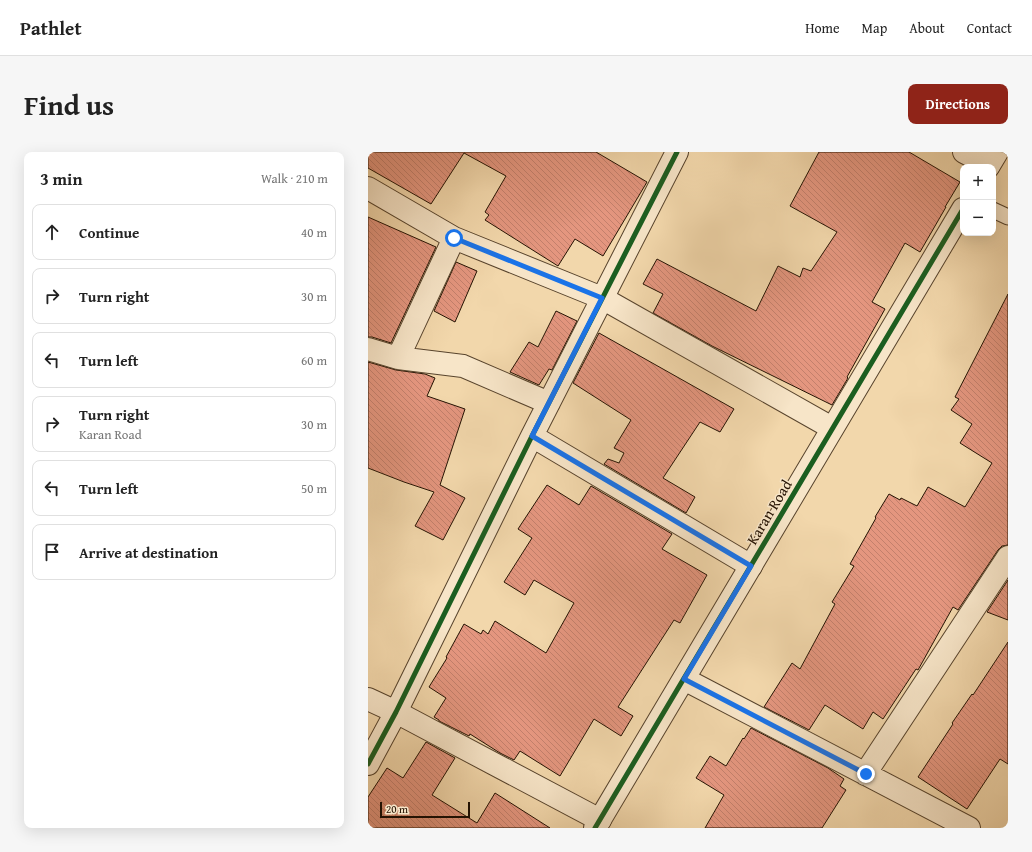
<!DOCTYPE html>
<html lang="en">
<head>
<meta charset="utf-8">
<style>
	:root { --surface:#fff; --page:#f6f6f6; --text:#222; --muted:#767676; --line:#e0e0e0; --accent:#8f2418 }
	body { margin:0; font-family:"Gentium Book Plus",serif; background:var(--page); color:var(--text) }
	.controls { position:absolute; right:12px; top:12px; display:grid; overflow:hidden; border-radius:8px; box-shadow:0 4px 16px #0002 }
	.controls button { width:36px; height:36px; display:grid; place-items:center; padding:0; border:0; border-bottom:1px solid var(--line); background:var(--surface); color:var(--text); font:20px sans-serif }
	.scale { position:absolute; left:12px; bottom:10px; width:90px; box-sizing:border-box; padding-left:4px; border:2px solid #251303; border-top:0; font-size:11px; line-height:14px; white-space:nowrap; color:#251303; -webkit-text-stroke:3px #f7e5c8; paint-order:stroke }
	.stop { position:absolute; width:12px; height:12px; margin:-9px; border:3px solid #1a73e8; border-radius:50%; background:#fff }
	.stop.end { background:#1a73e8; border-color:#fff; box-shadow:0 1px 4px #0008 }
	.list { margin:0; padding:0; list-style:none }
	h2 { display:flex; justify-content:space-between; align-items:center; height:52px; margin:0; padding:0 16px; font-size:17px }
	h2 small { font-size:13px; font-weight:400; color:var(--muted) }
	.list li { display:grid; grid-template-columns:26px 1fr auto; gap:12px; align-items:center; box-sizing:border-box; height:56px; margin:0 8px 8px; padding:0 8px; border:1px solid var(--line); border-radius:8px }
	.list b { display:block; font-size:15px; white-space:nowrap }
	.list p { margin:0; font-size:13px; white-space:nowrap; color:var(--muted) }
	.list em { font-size:13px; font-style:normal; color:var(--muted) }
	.icon { flex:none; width:22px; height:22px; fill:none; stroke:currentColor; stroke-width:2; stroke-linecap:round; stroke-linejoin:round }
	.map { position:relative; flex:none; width:640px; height:676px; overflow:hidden; border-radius:8px }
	header { display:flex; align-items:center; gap:24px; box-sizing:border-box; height:56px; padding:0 20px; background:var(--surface); border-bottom:1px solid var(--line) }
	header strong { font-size:19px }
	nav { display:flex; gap:22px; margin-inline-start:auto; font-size:14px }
	.intro { display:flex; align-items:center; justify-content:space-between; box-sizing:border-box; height:96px; padding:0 24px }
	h1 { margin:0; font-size:28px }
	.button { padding:10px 18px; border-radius:8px; background:var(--accent); color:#fff; font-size:14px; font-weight:700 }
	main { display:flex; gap:24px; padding:0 24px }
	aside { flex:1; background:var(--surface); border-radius:8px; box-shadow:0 4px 16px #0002 }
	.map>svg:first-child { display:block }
	.building { fill:url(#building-back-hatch); stroke:#251303 }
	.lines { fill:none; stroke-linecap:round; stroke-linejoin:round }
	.service-casing { stroke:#58442d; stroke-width:17 }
	.minor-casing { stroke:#58442d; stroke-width:24 }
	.tertiary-casing { stroke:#58442d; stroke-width:24 }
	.service { stroke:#f7e5c8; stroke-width:15 }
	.minor { stroke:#f7e5c8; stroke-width:22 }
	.tertiary { stroke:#f7e5c8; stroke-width:22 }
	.cycleway-casing { stroke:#f7e5c8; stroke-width:8 }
	.cycleway { stroke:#1b5e20; stroke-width:5 }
	.route { stroke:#1a73e8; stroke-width:5 }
	.labels { text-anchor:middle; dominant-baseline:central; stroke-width:3; stroke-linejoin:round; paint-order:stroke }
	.street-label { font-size:15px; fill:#251303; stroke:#f7e5c8 }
</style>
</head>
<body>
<header>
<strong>Pathlet</strong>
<nav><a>Home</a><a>Map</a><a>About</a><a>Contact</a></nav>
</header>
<div class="intro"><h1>Find us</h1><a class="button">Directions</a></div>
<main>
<aside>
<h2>3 min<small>Walk · 210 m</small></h2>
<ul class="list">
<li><svg class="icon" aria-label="ahead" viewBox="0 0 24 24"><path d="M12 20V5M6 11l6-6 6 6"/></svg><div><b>Continue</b></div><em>40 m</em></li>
<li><svg class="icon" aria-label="right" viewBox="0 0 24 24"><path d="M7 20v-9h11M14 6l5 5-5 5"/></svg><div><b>Turn right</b></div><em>30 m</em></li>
<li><svg class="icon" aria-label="left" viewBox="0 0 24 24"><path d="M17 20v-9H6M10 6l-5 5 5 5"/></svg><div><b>Turn left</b></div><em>60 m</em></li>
<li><svg class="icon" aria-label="right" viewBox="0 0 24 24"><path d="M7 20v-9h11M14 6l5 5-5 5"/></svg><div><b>Turn right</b><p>Karan Road</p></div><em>30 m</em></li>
<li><svg class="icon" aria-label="left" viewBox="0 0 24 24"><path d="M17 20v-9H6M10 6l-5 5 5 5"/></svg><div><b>Turn left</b></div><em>50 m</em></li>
<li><svg class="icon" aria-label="arrive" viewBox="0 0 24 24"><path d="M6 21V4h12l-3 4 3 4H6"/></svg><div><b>Arrive at destination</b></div></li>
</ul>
</aside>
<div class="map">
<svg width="640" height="676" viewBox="0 0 640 676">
	<defs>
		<pattern id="building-back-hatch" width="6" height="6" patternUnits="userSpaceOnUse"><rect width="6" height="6" fill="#e4967f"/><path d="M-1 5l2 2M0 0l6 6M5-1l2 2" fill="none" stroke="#c3806c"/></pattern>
	</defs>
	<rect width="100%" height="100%" fill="#f2d7ab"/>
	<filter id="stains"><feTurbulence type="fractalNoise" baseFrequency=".005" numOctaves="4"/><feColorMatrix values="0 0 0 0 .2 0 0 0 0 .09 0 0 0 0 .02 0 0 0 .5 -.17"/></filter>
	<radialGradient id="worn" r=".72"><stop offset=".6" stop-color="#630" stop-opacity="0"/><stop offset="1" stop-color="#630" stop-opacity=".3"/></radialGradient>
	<path class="building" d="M0,0H228L279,30L235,104L207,87L190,114L117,68L121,63L117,60L138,24L96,1L63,52L0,16Z
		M451,0H541L592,30L577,55H578L552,100L537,91L504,150L517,157L479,225L480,226L464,253L344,194L285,161L295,142L275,132L289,107L388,159L410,114L432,125L435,116L443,119L469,80L422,54Z
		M0,65L68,95L23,191L4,185H0Z
		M88,110L109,119L87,170L66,159Z
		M640,142V393L634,394L630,398L590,458L585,455L550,518L548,517L515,567L505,560L495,577L457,553L441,578L396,555L424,511L432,517L467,452L464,450L486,414L482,412L508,366L507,365L521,342L532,348L533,346L549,354L560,335L597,355L624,311L592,291L604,272L583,258L591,247L587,245Z
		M188,159L209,169L184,218L181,217L171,233L142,220L161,190L170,195Z
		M231,181L366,257L352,280L332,270L295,326L327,345L318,361L236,312L240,307L251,311L256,301L246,296L263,268L205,231Z
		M0,210L28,218L57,222L67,226L59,244L97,257L72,333L97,346L75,388L47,374L66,340L36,330L0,316Z
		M179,333L211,353L223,334L304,382L294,397L339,423L312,471L306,468L250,555L265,564L253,584L226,567L192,624L152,599L146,608L132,601L102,582L101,584L71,569V568L66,565L78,546L61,535L79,506L78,505L96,472L113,482L115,478L120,482L127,469L178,501L206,451L166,428L157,443L136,430L164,386L150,377Z
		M640,428V468L619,460Z
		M640,490V612L632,607L599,657L550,625L585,572L584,571L604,542L605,543Z
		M383,576L460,616L476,627L472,634L478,638L454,676H337L356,643L328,626L342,604L358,614L375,586L376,587Z
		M58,590L87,606L64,643L109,671L127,641L182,676H0V645L19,616L35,626Z"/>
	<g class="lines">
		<g class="service-casing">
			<path id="service" d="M625,58L640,65"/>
		</g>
		<g class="minor-casing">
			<path id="minor" d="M596,0L621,13
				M0,36L86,86L234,146L464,276
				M0,197L30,206L95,214L181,251
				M30,206L86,86
				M164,284L383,414
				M316,527L601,676
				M0,547L28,560L232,668
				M0,612L28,560L164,284L309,0
				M497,622L640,405"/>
		</g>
		<g class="tertiary-casing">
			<path id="tertiary" d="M620,15L629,0
				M227,676L595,57"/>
		</g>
		<use href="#service" class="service"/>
		<use href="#minor" class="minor"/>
		<use href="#tertiary" class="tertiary"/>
		<g class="cycleway-casing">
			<path id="cycleway" d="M0,612L28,560L164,284L309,0
				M227,676L595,57"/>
		</g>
		<use href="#cycleway" class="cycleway"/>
	</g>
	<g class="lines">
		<path class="route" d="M86,86L234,146L164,284L383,414L316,527L498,622"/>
	</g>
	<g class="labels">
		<g class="street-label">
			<text transform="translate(401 360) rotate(-59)">Karan Road</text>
		</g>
	</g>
	<rect width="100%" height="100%" filter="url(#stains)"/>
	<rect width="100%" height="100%" fill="url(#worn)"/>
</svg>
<div class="controls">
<button>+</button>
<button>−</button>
</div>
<div class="scale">20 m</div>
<div class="stop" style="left:86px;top:86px"></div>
<div class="stop end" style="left:498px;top:622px"></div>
</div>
</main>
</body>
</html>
